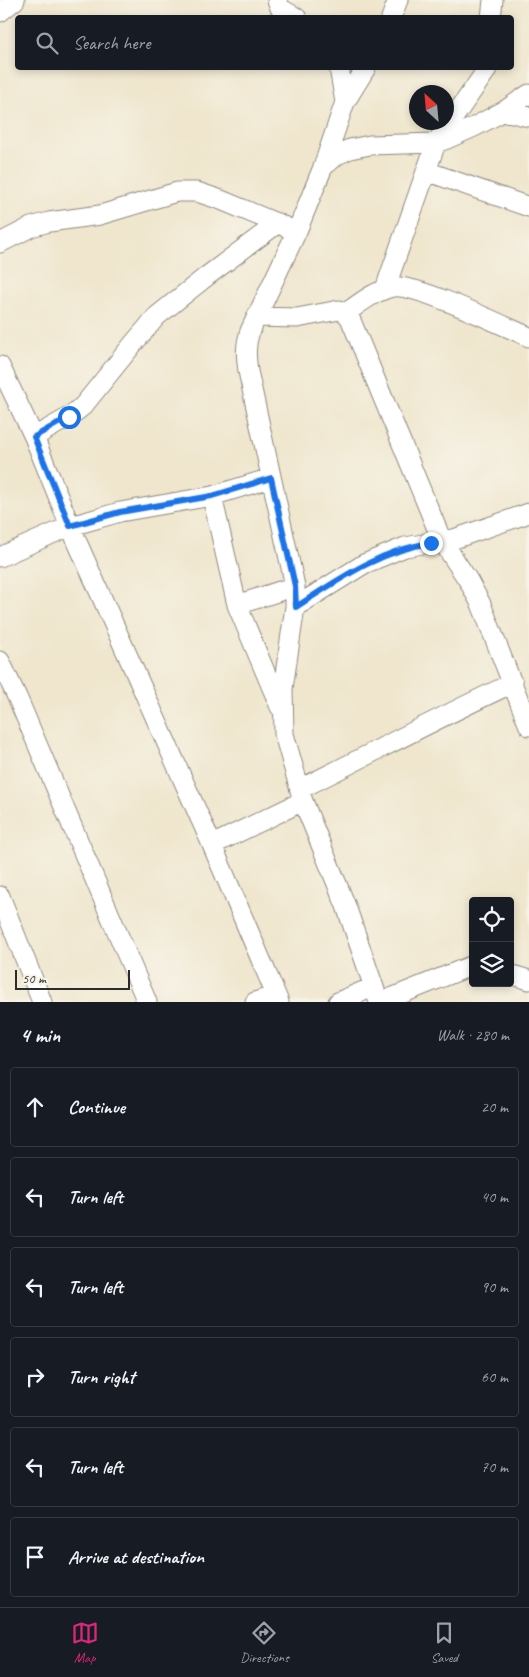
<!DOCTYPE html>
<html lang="en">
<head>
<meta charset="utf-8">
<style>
	:root { --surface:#171b24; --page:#20242c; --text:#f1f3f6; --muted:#9ea1a6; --line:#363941; --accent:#db2777 }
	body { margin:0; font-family:Caveat,sans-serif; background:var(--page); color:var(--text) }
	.controls { position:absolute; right:15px; bottom:15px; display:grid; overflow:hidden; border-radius:5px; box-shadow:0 2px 8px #0003 }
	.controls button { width:45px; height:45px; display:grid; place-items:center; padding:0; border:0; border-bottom:1px solid var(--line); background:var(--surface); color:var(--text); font:25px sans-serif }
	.compass { position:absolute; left:409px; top:85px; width:45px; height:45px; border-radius:50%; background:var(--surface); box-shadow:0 2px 8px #0003; rotate:334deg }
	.scale { position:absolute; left:15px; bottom:12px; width:115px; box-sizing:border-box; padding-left:5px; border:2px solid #2b2b2b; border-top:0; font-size:14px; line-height:18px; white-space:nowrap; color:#2b2b2b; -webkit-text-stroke:4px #f7f3e8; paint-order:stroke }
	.stop { position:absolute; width:15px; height:15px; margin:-11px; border:4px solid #1a73e8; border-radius:50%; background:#fff }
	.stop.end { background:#1a73e8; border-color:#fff; box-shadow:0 1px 5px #0008 }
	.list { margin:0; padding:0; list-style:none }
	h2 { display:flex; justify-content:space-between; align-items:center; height:65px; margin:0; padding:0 20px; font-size:21px }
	h2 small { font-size:16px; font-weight:400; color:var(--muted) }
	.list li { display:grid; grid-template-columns:32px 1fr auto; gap:15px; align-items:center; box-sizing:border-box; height:80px; margin:0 10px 10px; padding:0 10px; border:1px solid var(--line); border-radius:5px }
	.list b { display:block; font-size:19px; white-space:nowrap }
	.list em { font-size:16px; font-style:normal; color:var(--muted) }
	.icon { flex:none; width:28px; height:28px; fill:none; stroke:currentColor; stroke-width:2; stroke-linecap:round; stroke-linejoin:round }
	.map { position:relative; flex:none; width:529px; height:1002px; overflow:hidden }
	.search { position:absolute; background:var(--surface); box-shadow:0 2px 8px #0003; left:15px; right:15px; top:15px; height:55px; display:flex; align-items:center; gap:12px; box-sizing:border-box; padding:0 18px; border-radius:5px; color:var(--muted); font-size:19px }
	.sheet { height:605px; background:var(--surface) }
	nav { display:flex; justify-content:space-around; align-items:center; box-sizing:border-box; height:70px; border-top:1px solid var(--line); background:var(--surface); font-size:14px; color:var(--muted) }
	nav a { display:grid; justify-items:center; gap:2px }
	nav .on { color:var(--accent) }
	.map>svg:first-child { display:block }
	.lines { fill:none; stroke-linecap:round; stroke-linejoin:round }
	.minor-casing { stroke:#8d887c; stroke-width:21 }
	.minor { stroke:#fff; stroke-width:19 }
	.route { stroke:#1a73e8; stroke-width:6 }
</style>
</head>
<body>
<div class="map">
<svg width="529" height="1002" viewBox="0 0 529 1002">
	<rect width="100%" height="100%" fill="#f7f3e8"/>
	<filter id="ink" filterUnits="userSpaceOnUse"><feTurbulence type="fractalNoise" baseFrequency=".02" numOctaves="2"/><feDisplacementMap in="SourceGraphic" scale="10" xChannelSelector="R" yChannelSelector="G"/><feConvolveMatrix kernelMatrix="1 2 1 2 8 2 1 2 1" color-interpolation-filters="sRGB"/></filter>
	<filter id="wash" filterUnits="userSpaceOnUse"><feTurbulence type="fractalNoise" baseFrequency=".0096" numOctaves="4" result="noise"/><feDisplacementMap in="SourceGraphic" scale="20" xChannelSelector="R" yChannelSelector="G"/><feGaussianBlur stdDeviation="1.12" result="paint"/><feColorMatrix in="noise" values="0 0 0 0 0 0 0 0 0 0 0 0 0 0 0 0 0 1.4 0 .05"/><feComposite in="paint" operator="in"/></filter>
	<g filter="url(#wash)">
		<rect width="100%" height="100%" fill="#efe6cd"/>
	</g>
	<g filter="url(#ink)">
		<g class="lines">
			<g class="minor-casing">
				<path id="minor" d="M277,0L280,8L297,18
					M0,12L15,0
					M391,18L398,0
					M491,18L493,0
					M339,68L345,102
					M504,111L529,117
					M323,167L345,102L366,68
					M426,171L529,207
					M0,243L31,227L49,222L100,215L177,192H197L221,200L288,228
					M385,289L436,143L486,71L487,68
					M346,313C361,302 375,291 393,287C415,283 504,326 529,337
					M257,317L297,318L339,310L346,313L350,318L442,541L468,580L481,604L529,726
					M0,366L34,437L70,526L212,845L279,1002
					M34,437L69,417L83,406L133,344L157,316L207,276L278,223
					M212,496L237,605L295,586
					M0,557L70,526L85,522L120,512L212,496L271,478
					M237,605L280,707
					M295,607L364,564L405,547L454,539L529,513
					M0,661L18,699L147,1002
					M300,789C371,754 441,716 513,683
					M212,845L303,801
					M0,896L42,1002
					M510,974L529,980
					M255,1002L276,995
					M338,1002L373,987
					M379,1002L346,906L303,801L284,734L283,688L295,607V586L248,371C246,356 245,346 250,331L297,231L323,167L337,155L350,149L370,145L436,143L447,139L474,127L504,111L529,94
					M381,1002L473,965"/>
			</g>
			<use href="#minor" class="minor"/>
		</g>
	</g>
	<g class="lines" filter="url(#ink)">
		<path class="route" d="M69,417L34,437L70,526L120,512L212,496L271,478L295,586L296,607C338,580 380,550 431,543"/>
	</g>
</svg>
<div class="controls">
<button><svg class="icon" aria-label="locate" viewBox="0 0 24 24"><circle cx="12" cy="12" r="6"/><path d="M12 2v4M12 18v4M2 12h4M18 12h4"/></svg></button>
<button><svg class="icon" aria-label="layers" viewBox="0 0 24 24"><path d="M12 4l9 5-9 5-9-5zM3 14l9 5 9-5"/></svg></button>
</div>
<svg class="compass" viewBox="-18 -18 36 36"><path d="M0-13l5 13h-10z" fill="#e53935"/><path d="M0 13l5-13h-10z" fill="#9ea1a6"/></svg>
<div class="scale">50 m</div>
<div class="stop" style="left:69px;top:417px"></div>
<div class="stop end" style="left:431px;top:543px"></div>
<div class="search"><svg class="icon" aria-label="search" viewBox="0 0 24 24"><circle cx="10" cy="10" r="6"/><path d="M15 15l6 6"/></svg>Search here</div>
</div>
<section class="sheet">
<h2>4 min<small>Walk · 280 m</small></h2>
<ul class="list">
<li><svg class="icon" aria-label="ahead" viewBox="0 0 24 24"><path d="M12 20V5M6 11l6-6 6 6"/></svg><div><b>Continue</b></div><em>20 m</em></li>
<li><svg class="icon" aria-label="left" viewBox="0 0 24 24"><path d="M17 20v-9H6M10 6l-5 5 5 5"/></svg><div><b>Turn left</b></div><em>40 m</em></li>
<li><svg class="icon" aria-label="left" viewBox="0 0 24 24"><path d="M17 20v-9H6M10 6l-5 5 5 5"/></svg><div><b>Turn left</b></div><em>90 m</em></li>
<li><svg class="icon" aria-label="right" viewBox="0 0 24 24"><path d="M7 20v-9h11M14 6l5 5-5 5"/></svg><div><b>Turn right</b></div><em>60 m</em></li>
<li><svg class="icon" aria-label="left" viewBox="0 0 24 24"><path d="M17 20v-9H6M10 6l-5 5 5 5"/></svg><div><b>Turn left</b></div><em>70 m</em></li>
<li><svg class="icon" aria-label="arrive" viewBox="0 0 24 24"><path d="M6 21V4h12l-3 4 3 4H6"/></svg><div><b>Arrive at destination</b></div></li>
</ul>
</section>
<nav>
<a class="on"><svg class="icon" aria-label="map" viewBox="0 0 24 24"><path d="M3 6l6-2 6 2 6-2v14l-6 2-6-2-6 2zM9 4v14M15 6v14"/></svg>Map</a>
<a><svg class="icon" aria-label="directions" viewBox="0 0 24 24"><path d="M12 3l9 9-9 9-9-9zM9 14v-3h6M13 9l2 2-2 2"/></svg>Directions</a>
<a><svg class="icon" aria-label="saved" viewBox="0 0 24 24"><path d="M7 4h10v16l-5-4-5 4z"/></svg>Saved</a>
</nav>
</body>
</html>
